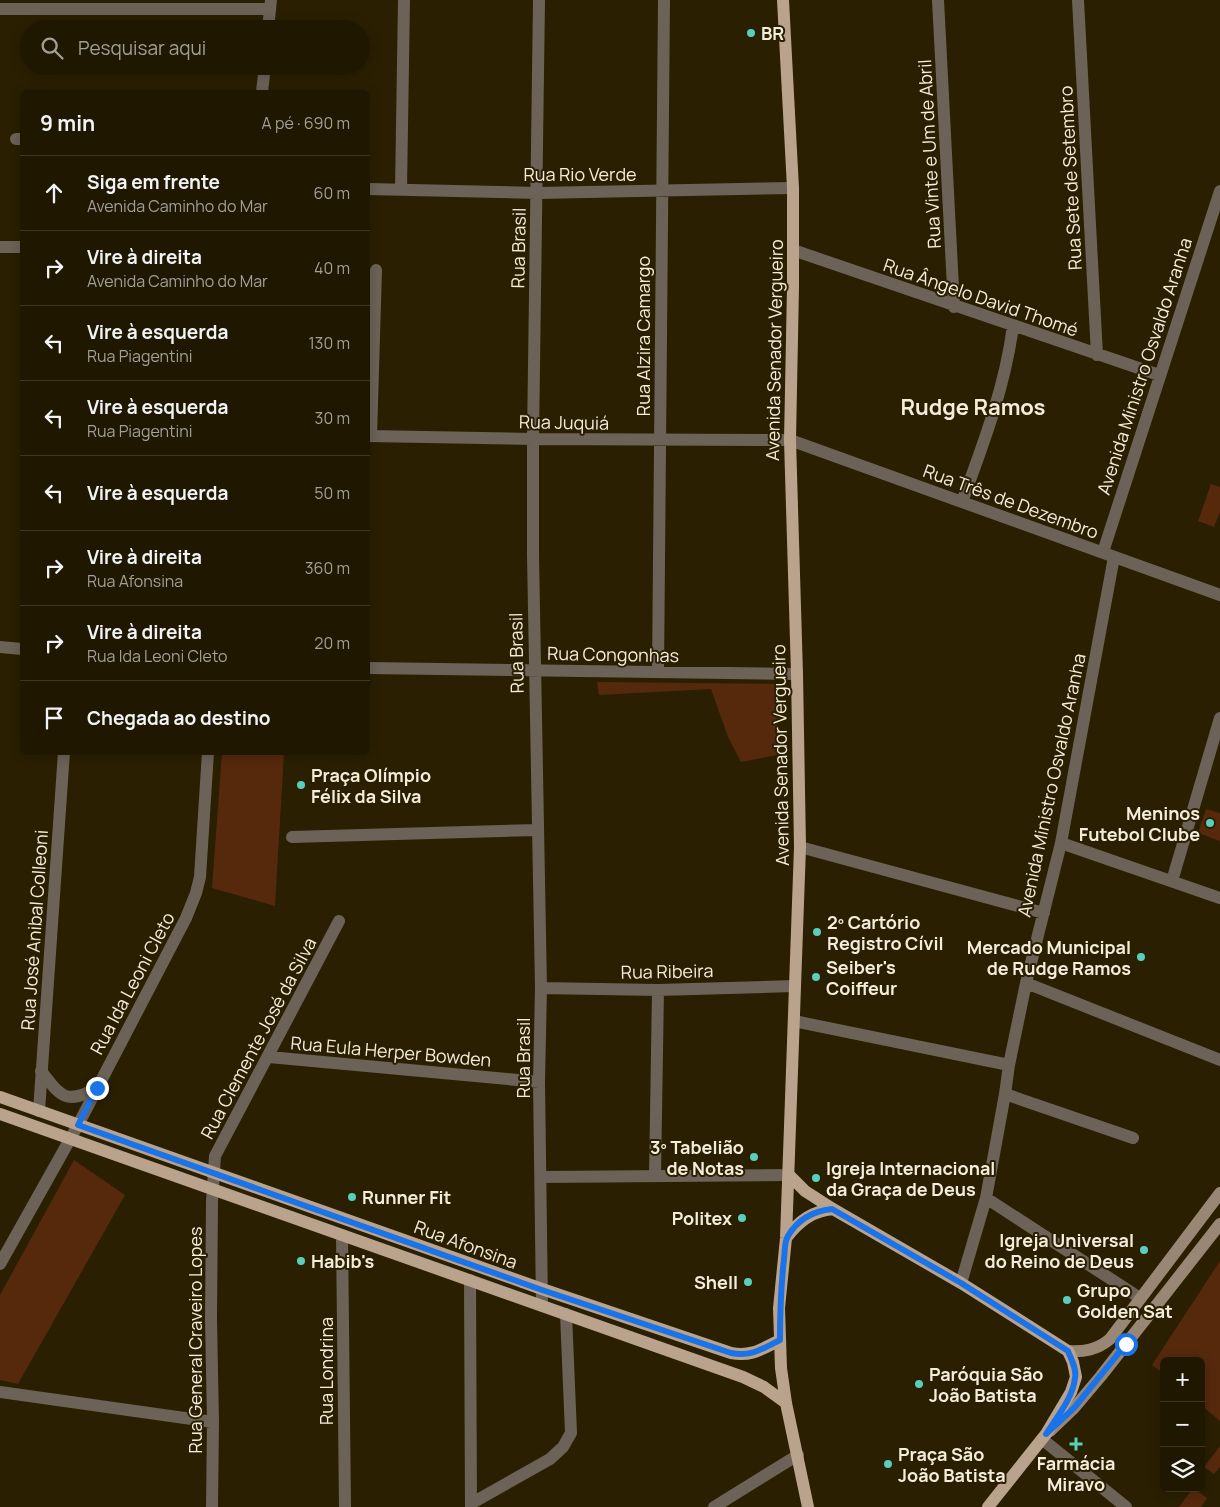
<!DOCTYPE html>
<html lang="pt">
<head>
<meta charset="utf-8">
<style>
	:root { --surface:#201701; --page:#28200b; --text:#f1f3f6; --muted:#a29f99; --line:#3d3623 }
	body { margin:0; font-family:Manrope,sans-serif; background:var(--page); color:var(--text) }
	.controls { position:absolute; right:15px; bottom:15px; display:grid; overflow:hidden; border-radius:8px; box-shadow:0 2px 12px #0003 }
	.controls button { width:45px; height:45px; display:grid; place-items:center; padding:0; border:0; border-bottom:1px solid var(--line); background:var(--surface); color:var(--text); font:25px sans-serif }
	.stop { position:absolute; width:15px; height:15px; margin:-11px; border:4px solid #1a73e8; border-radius:50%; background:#fff }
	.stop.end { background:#1a73e8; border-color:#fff; box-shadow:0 1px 5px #0008 }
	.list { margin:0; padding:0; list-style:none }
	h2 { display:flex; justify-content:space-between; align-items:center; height:65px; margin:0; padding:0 20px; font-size:21px }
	h2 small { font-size:16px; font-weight:400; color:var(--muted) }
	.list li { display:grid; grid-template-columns:32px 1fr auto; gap:15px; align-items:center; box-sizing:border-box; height:75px; padding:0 20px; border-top:1px solid var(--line) }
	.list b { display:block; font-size:19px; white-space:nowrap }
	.list p { margin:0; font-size:16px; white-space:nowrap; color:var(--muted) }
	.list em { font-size:16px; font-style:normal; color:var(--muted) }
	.icon { flex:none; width:28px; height:28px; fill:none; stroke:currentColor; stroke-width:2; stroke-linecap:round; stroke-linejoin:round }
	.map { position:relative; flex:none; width:1220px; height:1507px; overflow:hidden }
	.search { position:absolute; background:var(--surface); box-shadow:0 2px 12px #0003; left:20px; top:20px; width:350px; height:55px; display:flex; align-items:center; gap:12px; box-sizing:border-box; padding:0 18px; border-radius:28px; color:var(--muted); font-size:19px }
	.panel { position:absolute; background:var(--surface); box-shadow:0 2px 12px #0003; left:20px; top:90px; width:350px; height:665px; border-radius:8px }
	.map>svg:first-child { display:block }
	.green { fill:#56290d }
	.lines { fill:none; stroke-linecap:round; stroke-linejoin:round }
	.minor { stroke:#6c6257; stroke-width:12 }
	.tertiary { stroke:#6c6257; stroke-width:12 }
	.secondary { stroke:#988775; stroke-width:12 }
	.primary { stroke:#baa38c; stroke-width:12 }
	.route { stroke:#1a73e8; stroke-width:6 }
	.poi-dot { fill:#5acebd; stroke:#2a1f01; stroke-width:2 }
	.labels { text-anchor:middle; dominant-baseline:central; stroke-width:4; stroke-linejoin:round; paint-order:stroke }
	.poi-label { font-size:18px; font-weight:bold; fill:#f5eddc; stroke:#2a1f01; text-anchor:start }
	.street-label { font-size:18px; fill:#f5eddc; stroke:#2a1f01 }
	.district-label { font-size:22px; font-weight:bold; fill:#f5eddc; stroke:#2a1f01 }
</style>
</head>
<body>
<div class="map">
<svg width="1220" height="1507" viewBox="0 0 1220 1507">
	<rect width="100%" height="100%" fill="#2a1f01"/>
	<path class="green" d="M1211,484L1220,487V512L1214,527L1198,521Z
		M597,682L778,684L777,755L741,762L728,737L711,689L599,695Z
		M222,753H284L275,906L212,888Z
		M1206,809L1220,813V841L1198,833Z
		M74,1160L125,1195L18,1384L0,1380V1295Z
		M1220,1261V1421L1201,1405V1361H1164V1374L1152,1365Z
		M1220,1446V1467L1214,1474L1204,1467Z
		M1193,1488L1207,1498L1201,1507H1179Z"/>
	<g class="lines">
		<path class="minor" d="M539,0L533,439V555L541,988L539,1082L542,1306
			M938,0L954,307
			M1078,0L1097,355
			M0,9H270
			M16,139H22
			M368,189L537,193L793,188
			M401,190L404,0
			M0,247H22
			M793,250L1159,375
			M368,436L533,439L790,440L1220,595
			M371,436L376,270
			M962,502C983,445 1005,387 1013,326
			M1103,552L1220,191
			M0,647L22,649
			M368,668L797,674
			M658,672L664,0
			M292,837L537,830
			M1061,843L1220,898
			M800,847L1044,913
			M1172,881L1220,718
			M1026,983L1220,1060
			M541,988L658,990L794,986
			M794,1021L1009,1065
			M269,1057L539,1082
			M1005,1094L1133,1138
			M39,1111L64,752
			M655,1176L658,990
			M541,1177L789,1175
			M986,1198L1140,1298
			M342,1235L345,1507
			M470,1280L471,1507
			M961,1283L986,1198L1005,1094L1009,1065L1026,983L1061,843L1114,557
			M0,1392L213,1422
			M1042,1439L1126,1507
			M472,1503L550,1459L563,1447L571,1433L566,1314
			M212,1507L213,1422L211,1319L212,1201L215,1156L339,921
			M714,1507L798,1455"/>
		<path class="tertiary" d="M268,29L271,0
			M262,92L265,66
			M41,1071C61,1097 66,1105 97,1088
			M0,1264L78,1125L186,918L196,893L200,877L208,752"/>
		<path class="secondary" d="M1068,1351C1084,1352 1097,1350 1110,1339L1220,1193
			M1050,1431L1074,1408L1101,1376L1220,1224"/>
		<path class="primary" d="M783,0L793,188V287L790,440L797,674L800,847L786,1238L779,1308L781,1368L786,1403L808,1507
			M0,1097L542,1289L731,1353C751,1357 762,1349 780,1340
			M0,1114L743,1377L764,1387L786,1403
			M789,1175L805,1191L833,1209L961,1283L1068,1351L1073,1362L1076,1377L1071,1392L1046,1434L988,1507
			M786,1238C799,1221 812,1211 833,1209"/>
	</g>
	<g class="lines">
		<path class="route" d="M97,1088L78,1125L542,1290L731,1353C751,1357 762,1349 780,1340C780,1313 781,1286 784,1259C785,1252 784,1242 788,1236C798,1219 814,1211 832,1209L961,1283L1068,1351C1071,1359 1077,1369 1075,1378C1073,1398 1056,1418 1046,1434L1074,1408L1126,1344"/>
	</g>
	<g class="poi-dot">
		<circle cx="751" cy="33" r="5"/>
		<circle cx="301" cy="785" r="5"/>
		<circle cx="1210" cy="823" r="5"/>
		<circle cx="817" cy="932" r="5"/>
		<circle cx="1141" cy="957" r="5"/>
		<circle cx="816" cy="977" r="5"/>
		<circle cx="754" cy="1157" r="5"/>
		<circle cx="816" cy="1178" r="5"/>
		<circle cx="352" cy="1197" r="5"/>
		<circle cx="742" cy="1218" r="5"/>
		<circle cx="1144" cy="1250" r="5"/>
		<circle cx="301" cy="1261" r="5"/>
		<circle cx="748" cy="1282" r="5"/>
		<circle cx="1067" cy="1300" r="5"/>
		<circle cx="919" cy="1384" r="5"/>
		<path d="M1073.5 1436.5h5v5h5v5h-5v5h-5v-5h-5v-5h5z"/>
		<circle cx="888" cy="1464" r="5"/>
	</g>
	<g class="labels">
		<g class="poi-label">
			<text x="761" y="33">BR</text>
			<text x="311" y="775">Praça Olímpio<tspan x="311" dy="21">Félix da Silva</tspan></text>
			<text x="1200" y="813" text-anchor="end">Meninos<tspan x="1200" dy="21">Futebol Clube</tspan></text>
			<text x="827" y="922">2º Cartório<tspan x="827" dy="21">Registro Cívil</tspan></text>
			<text x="1131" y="947" text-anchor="end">Mercado Municipal<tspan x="1131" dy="21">de Rudge Ramos</tspan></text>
			<text x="826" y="967">Seiber's<tspan x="826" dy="21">Coiffeur</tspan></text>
			<text x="744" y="1147" text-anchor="end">3º Tabelião<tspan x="744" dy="21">de Notas</tspan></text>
			<text x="826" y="1168">Igreja Internacional<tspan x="826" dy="21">da Graça de Deus</tspan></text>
			<text x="362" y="1197">Runner Fit</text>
			<text x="732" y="1218" text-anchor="end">Politex</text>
			<text x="1134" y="1240" text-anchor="end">Igreja Universal<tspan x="1134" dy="21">do Reino de Deus</tspan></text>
			<text x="311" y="1261">Habib's</text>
			<text x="738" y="1282" text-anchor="end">Shell</text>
			<text x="1077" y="1290">Grupo<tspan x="1077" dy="21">Golden Sat</tspan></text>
			<text x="929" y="1374">Paróquia São<tspan x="929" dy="21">João Batista</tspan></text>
			<text x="898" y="1454">Praça São<tspan x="898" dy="21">João Batista</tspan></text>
			<text x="1076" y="1463" text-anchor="middle">Farmácia<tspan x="1076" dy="21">Miravo</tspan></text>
		</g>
		<g class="street-label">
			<text transform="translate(929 154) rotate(-93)">Rua Vinte e Um de Abril</text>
			<text x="580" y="174">Rua Rio Verde</text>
			<text transform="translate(1070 178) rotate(-93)">Rua Sete de Setembro</text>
			<text transform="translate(518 248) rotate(-89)">Rua Brasil</text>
			<text transform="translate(981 297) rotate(19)">Rua Ângelo David Thomé</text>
			<text transform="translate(643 336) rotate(-90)">Rua Alzira Camargo</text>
			<text transform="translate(774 350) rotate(-89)">Avenida Senador Vergueiro</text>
			<text transform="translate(1144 366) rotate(-72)">Avenida Ministro Osvaldo Aranha</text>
			<text transform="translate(564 422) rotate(1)">Rua Juquiá</text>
			<text transform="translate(1011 501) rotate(20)">Rua Três de Dezembro</text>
			<text transform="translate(516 653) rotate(-91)">Rua Brasil</text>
			<text transform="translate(613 654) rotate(1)">Rua Congonhas</text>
			<text transform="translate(780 755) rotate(-91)">Avenida Senador Vergueiro</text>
			<text transform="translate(1051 785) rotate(-78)">Avenida Ministro Osvaldo Aranha</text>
			<text transform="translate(34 930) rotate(-86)">Rua José Anibal Colleoni</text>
			<text transform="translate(667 971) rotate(-1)">Rua Ribeira</text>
			<text transform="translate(132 983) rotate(-62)">Rua Ida Leoni Cleto</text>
			<text transform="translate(258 1038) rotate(-62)">Rua Clemente José da Silva</text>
			<text transform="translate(391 1051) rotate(5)">Rua Eula Herper Bowden</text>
			<text transform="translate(523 1058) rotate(-90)">Rua Brasil</text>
			<text transform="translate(466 1244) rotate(20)">Rua Afonsina</text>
			<text transform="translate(195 1340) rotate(-90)">Rua General Craveiro Lopes</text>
			<text transform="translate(326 1371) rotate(-90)">Rua Londrina</text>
		</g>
		<g class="district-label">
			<text x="973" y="407">Rudge Ramos</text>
		</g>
	</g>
</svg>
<div class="controls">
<button>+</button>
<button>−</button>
<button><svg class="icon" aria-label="layers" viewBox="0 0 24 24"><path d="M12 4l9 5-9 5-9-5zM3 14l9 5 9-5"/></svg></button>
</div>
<div class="stop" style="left:1126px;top:1344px"></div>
<div class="stop end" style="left:97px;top:1088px"></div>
<div class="search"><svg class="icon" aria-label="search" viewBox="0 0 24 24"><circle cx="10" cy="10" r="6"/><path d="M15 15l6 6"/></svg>Pesquisar aqui</div>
<section class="panel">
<h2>9 min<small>A pé · 690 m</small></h2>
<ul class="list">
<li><svg class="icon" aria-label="ahead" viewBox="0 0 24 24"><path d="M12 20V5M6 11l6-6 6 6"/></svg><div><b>Siga em frente</b><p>Avenida Caminho do Mar</p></div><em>60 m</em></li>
<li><svg class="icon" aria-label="right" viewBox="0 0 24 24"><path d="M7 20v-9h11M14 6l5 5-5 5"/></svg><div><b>Vire à direita</b><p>Avenida Caminho do Mar</p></div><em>40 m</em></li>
<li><svg class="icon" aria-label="left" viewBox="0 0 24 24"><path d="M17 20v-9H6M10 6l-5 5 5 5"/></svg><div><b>Vire à esquerda</b><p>Rua Piagentini</p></div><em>130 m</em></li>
<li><svg class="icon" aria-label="left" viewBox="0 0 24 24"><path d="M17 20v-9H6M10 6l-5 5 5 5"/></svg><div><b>Vire à esquerda</b><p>Rua Piagentini</p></div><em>30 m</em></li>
<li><svg class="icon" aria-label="left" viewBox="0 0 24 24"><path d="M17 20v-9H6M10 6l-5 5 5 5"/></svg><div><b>Vire à esquerda</b></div><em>50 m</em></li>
<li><svg class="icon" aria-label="right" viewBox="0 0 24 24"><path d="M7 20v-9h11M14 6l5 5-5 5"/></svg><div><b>Vire à direita</b><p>Rua Afonsina</p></div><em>360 m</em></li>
<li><svg class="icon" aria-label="right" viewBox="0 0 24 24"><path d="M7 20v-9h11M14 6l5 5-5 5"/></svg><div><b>Vire à direita</b><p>Rua Ida Leoni Cleto</p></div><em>20 m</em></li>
<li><svg class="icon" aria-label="arrive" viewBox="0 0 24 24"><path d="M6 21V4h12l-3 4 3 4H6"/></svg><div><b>Chegada ao destino</b></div></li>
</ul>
</section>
</div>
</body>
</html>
